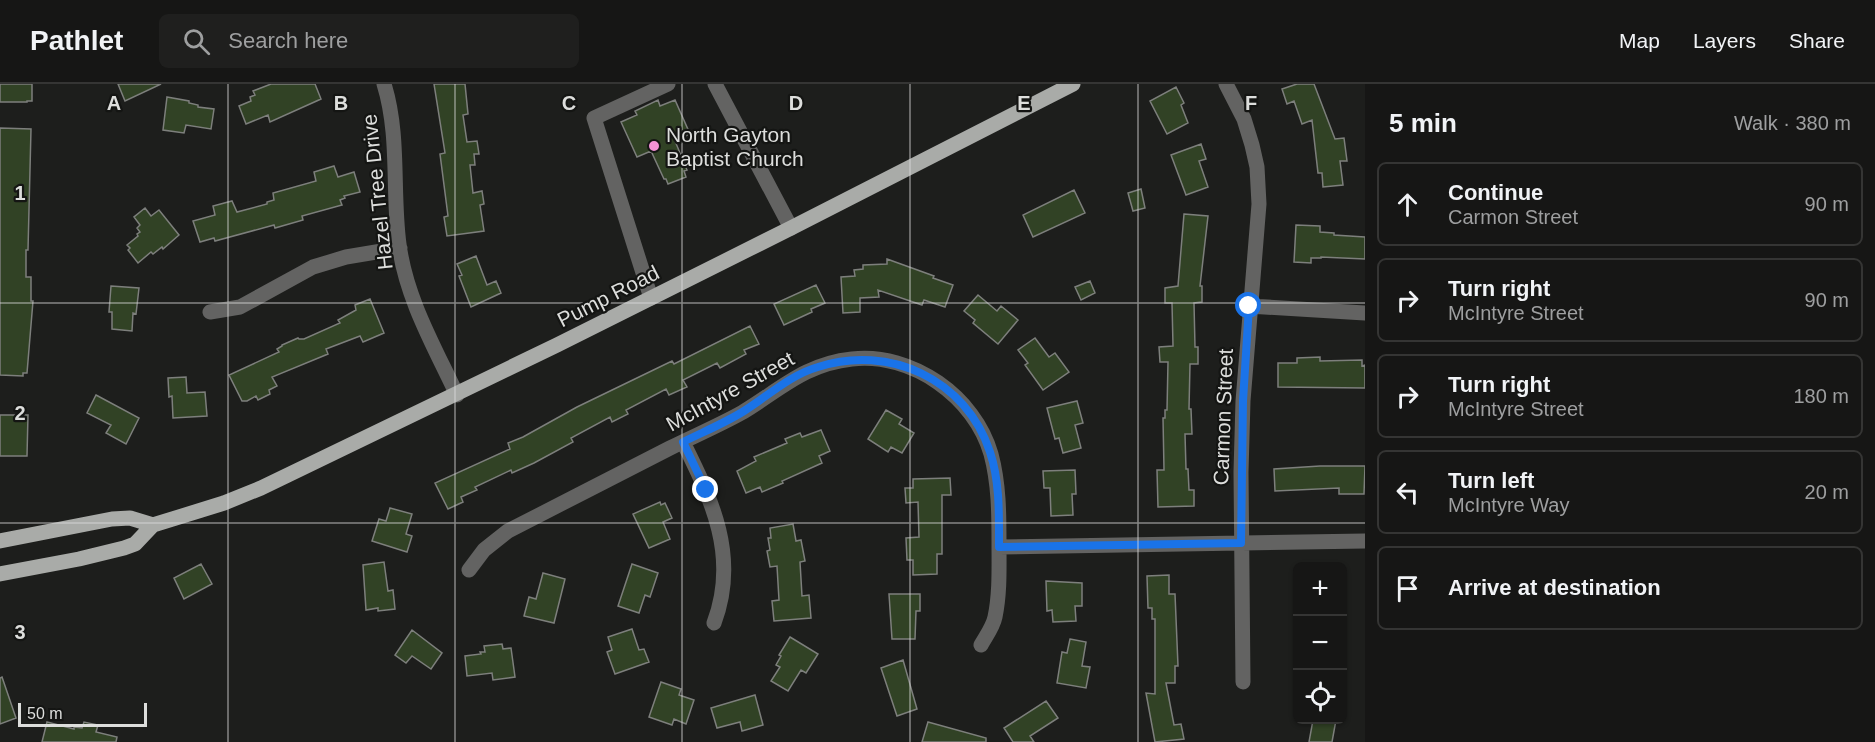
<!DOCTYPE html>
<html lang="en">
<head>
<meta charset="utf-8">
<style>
	:root { --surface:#161615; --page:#1f1f1e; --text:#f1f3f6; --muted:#9e9fa0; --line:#353534 }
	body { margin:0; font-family:Arial,sans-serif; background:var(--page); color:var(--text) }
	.controls { position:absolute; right:18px; bottom:18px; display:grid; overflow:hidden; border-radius:9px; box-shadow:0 2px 4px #0004 }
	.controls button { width:54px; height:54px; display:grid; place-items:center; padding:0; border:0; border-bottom:2px solid var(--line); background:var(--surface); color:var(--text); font:30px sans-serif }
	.scale { position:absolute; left:18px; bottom:15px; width:129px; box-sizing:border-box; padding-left:6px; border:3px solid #dddedc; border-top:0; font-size:16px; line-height:21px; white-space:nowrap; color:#dddedc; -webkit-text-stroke:4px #141513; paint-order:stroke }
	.stop { position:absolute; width:18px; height:18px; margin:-14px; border:4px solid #1a73e8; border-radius:50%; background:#fff }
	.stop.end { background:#1a73e8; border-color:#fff; box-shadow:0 2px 6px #0008 }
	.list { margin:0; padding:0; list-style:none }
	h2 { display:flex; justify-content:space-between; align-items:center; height:78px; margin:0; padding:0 24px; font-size:26px }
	h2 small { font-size:20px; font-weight:400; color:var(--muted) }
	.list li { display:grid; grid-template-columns:39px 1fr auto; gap:18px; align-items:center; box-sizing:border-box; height:84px; margin:0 12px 12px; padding:0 12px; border:2px solid var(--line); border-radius:9px }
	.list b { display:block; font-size:22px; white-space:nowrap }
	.list p { margin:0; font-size:20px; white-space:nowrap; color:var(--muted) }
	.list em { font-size:20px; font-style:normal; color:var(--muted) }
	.icon { flex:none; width:33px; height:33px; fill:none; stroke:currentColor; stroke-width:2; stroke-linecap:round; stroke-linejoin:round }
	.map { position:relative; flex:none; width:1365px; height:658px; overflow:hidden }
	header { display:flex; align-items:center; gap:36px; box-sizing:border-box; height:84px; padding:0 30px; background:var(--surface); border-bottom:2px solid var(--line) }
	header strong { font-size:28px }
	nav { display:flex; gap:33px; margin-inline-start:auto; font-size:21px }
	.search { width:420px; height:54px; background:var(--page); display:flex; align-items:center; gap:15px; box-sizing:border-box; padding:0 21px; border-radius:9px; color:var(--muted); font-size:22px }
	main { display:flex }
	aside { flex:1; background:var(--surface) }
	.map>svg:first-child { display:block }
	.building { fill:#314225; stroke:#7d7f7c; stroke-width:1.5 }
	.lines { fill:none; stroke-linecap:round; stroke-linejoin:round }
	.minor { stroke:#636362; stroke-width:15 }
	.major { stroke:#a9aba8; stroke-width:15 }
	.route { stroke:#1a73e8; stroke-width:8 }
	.grid { fill:none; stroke:#dddedc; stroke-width:1.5; stroke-opacity:0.55 }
	.poi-dot { fill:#f391d5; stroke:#141513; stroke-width:2 }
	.labels { text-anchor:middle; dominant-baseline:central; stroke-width:4.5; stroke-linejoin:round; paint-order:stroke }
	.poi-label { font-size:21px; fill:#dddedc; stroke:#141513; text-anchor:start }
	.street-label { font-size:21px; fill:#dddedc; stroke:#141513 }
	.grid-label { font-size:20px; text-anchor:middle; font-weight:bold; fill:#dddedc; stroke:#141513; stroke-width:4.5; stroke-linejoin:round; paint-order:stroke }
</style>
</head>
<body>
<header>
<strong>Pathlet</strong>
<div class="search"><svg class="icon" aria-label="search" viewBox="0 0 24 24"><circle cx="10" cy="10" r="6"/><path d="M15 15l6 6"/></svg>Search here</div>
<nav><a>Map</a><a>Layers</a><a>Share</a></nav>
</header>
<main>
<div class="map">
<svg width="1365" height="658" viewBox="0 0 1365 658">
	<rect width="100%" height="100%" fill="#1d1e1c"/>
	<path class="building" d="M0,0H32V17H27V18H0Z
		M118,0H161L125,17Z
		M271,0H315L321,15L270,38L268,31L246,40L239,22L251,17L250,13L255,11L253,7Z
		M434,0H465L468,30L463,31L467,58L477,57L479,70H474L475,81H470L473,109L482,107L484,120L480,121L484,147L447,152L444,133L448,132L440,70L445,69Z
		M1297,0H1314L1335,55L1344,54L1347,77H1340L1343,101L1323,103L1322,89H1318L1312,36L1302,40L1294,17L1287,20L1282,5Z
		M1176,3L1184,19L1181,21L1188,39L1167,50L1150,17Z
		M167,13L189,17V19L198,21V23L214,25L211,45L186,41L184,49L163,46Z
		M658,16L660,22L675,16L690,50L675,57L687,86L684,87L686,93L668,100L666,95H664L651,67L637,73L621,38L637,31L635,27Z
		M0,44L31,45L28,166H26V193H31V217H33L27,289H23V292L0,291Z
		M1201,60L1206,75L1199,77L1208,103L1186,111L1171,71Z
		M334,82L338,93L354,88L360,108L344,112L345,114L340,116L342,121L302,132L303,136L275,144L274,141L215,157L214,154L200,158L193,137L215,131L213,122L232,117L237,128L267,120V118L274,116L273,109L316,97L314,88Z
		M1141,105L1145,124L1133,127L1128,109Z
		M1074,106L1085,129L1033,153L1023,131Z
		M145,124L151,132L159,126L179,151L163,165L162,163L153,170L151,168L138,179L128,166L130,164L127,161L138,152L137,150L140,148L137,144L140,141L134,133Z
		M1184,130L1208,132L1200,202H1202V218L1194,219L1195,263H1198V280H1190L1189,325H1191L1192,350H1185L1186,385H1188L1189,406H1194V422L1158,423L1157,386H1164L1163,334H1165V326H1167L1168,278H1160L1159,263L1173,262L1172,219H1165V204L1178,202Z
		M1296,141L1320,142V148L1334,149V151L1365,153V175L1321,173V174H1311V179L1294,178Z
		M476,172L487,201L496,197L501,209L471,223L459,192L462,191L457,180Z
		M887,175L934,192L933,194L953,201L945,223L924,216L922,221L878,206L879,213L860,214V228L843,229L841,193L855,192L854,186L863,185V181L887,180Z
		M1090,197L1095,209L1081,216L1075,203Z
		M816,201L825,219L811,225L812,228L784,241L774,220Z
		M111,202L139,204L136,230L133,229L132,247L112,245V228H109Z
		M978,211L997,227L1001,222L1018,236L998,260L973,239L975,236L964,227Z
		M370,215L384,249L363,258L360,252L326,265L328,270L272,293L277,302L269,306L270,310L258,316L256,312L247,317H242L229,291L279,268L277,265L282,262V261L298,254L299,255H304L340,239L338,236L356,226L355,221Z
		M750,242L759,260L744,266L746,270L720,284L717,279L683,296L687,303L669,311L666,305L626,326L628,330L612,338L610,333L571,354L573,358L534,379L512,389L511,386L475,403L477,406L461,413L463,418L448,425L435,399L510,365L508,359L523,353L577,323L672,277L674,280Z
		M1035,254L1049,273L1055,269L1069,288L1043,306L1025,281L1028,279L1018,266Z
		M1320,273V277L1362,276V282L1365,281V304L1278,303V279H1297V274Z
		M186,293L187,309L205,308L207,332L173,334L172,312L169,313L168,294Z
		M96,311L139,334L126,360L106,349L111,341L87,329Z
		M1077,317L1083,339L1075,341L1081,364L1063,369L1059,354L1055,355L1047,324Z
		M886,326L902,335L899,340L914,349L902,369L891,363L888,368L868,355Z
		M0,331H28L27,372H0Z
		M821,346L830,367L819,372L822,379L782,397L783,399L762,408L760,403L746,409L737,387L756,377L754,373L787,359L785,355L800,349L802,353Z
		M1320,382H1365L1364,410H1339V404L1275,407L1274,385Z
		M1075,386L1076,410H1072L1073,431L1051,432L1050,404H1044L1043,387Z
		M950,394L951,411H942V470H937V490L913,491V476H907L906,454L919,453L918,418L906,419L905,404H913V395Z
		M660,418L661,421L665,419L672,434L663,438L670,455L649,464L633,430Z
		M390,424L412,430L406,450L412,452L407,468L372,457L379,435L386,437Z
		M793,440L796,457L801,456L805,477L800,478L802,512L809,511L811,534L774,537L772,517L779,516L777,482L770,483L767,467L770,466L768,454H771L770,444Z
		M384,478L388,507L393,506L395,525L378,527V524L366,526L363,481Z
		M201,480L212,500L184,515L174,494Z
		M632,480L658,489L650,513L645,511L639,529L618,522Z
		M543,489L565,495L554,539L524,532L529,513L536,515Z
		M1169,491V510H1175L1178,582H1175V599H1166L1174,641L1181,640L1184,655L1155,658L1146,609L1155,610V535H1152V524H1148L1147,492Z
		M1046,497L1082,499V522H1075L1076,537L1053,538L1052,526L1047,527Z
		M889,510H920V527H916L915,555H892Z
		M632,545L639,566L644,565L649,578L615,590L607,568L612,566L608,553Z
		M412,546L442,569L431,585L412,572L406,579L395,571Z
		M790,553L818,570L806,589L801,586L788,607L771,597L780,583L776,581L781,572L779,571Z
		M1070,555L1086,558L1082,582L1090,583L1086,604L1057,599L1062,568L1067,569Z
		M502,560L503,565L511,564L515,593L493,596L492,589L467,592L465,572L481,570L480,568H485L484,562Z
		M903,576L917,625L897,632L881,584Z
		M2,593L16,634L0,640V594Z
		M661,598L681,605L679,611L694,616L686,640L674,635L672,641L649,633Z
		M755,611L763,641L742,647L740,638L717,644L711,624Z
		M1046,617L1058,634L1030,652L1034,658H1013L1004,644Z
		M1313,636H1336L1332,658H1309Z
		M47,638L74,645V643L82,644L84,638L98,641L96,648L117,653L116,658H42Z
		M928,638L986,654V658H922Z"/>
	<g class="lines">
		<path class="minor" d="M384,0C400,51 392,108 399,160C406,214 434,262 457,311
			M715,0L791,144
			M1226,0L1244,35L1252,61L1257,83L1259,120L1243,317L1241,388L1243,598
			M651,214L594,34L668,0
			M1249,222L1365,229
			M210,228L240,223L313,183L346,173L400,164
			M683,358C712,416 739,473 714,539
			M999,463L1365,457
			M469,486L484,466L508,447C562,419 616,392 670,364C694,352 720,341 743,328C781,305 805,280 852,275C912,268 975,313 991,370C999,400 999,430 999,460C999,484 1000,509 995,533C993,543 986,552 981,561"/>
		<path class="major" d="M0,457L112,435L130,434L153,441
			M0,490L79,475L124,464L135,460L153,441L224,419L261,404L557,261L791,144L1073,0"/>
	</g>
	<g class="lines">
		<path class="route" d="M706,406L683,358C703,348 725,339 744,327C768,312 790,291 818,283C889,260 966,295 990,368C1000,398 999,431 999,463L1241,459L1243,317L1249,222"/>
	</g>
	<path class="grid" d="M228,0V658M455,0V658M682,0V658M910,0V658M1138,0V658M0,219H1365M0,439H1365"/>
	<circle class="poi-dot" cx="654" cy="62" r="6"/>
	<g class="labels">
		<g class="poi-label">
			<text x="666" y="50">North Gayton<tspan x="666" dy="24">Baptist Church</tspan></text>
		</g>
		<g class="street-label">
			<text transform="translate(377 108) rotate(-96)">Hazel Tree Drive</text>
			<text transform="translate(608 212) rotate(-27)">Pump Road</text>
			<text transform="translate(730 307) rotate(-29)">McIntyre Street</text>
			<text transform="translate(1223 333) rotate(-88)">Carmon Street</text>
		</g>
	</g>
	<g class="grid-label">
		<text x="114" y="26">A</text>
		<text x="341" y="26">B</text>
		<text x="569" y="26">C</text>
		<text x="796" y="26">D</text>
		<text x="1024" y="26">E</text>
		<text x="1251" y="26">F</text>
		<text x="20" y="116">1</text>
		<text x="20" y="336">2</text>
		<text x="20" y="555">3</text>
	</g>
</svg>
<div class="controls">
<button>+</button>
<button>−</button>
<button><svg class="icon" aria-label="locate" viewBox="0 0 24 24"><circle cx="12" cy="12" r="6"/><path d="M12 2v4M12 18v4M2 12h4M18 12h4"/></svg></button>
</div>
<div class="scale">50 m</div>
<div class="stop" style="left:1249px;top:222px"></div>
<div class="stop end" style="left:706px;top:406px"></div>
</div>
<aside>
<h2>5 min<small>Walk · 380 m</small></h2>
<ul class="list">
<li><svg class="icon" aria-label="ahead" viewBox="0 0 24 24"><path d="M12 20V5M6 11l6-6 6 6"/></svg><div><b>Continue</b><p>Carmon Street</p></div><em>90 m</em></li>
<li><svg class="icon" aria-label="right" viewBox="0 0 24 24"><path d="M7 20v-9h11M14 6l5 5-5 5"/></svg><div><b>Turn right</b><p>McIntyre Street</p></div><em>90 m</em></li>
<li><svg class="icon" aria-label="right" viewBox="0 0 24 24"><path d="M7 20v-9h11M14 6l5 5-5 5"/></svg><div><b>Turn right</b><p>McIntyre Street</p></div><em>180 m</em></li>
<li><svg class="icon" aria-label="left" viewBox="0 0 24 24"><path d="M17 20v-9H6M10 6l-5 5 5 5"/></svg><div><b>Turn left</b><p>McIntyre Way</p></div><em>20 m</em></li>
<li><svg class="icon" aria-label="arrive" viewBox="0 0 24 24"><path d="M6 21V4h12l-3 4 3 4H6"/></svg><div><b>Arrive at destination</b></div></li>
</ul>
</aside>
</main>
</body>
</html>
